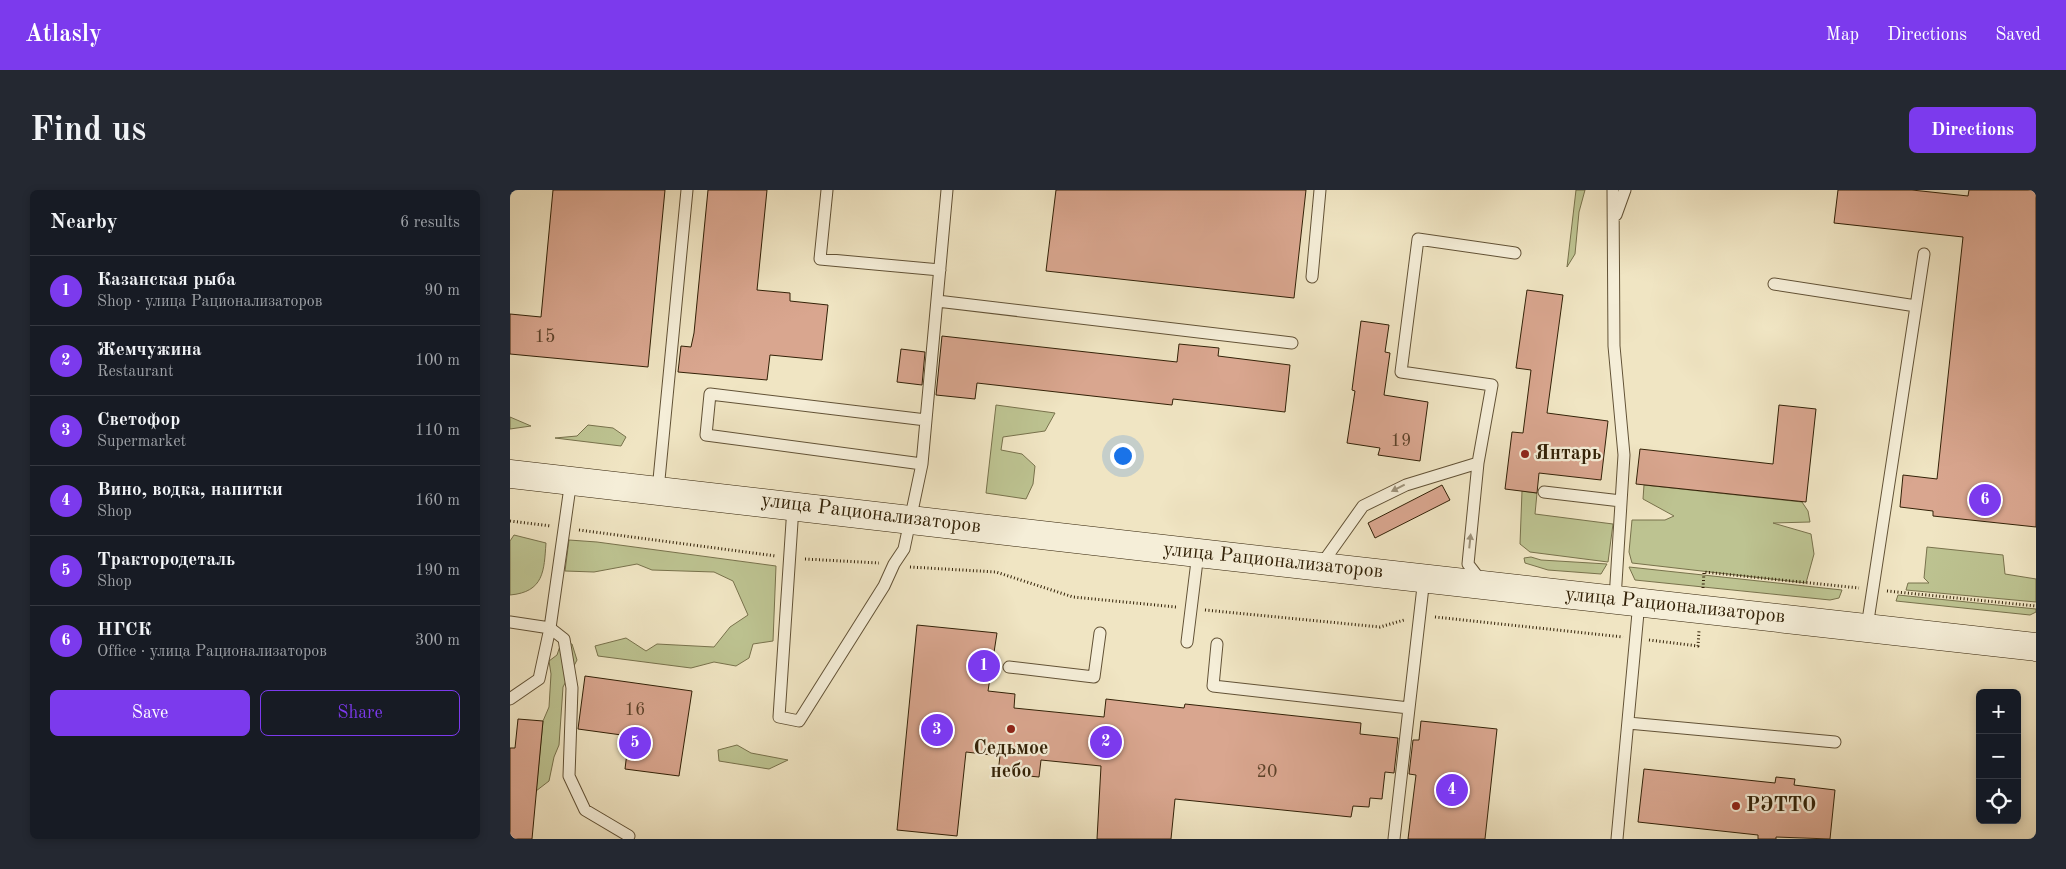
<!DOCTYPE html>
<html lang="en">
<head>
<meta charset="utf-8">
<style>
	:root { --surface:#171b24; --page:#242831; --text:#f1f3f6; --muted:#9ea1a6; --line:#363941; --accent:#7c3aed }
	body { margin:0; font-family:"Old Standard TT",serif; background:var(--page); color:var(--text) }
	.controls { position:absolute; right:15px; bottom:15px; display:grid; overflow:hidden; border-radius:8px; box-shadow:0 2px 8px #0003 }
	.controls button { width:45px; height:45px; display:grid; place-items:center; padding:0; border:0; border-bottom:1px solid var(--line); background:var(--surface); color:var(--text); font:25px sans-serif }
	.you { position:absolute; left:612px; top:265px; width:18px; height:18px; margin:-12px; border:4px solid #fff; border-radius:50%; background:#1a73e8; box-shadow:0 0 0 8px #1a73e833 }
	.badge { display:grid; place-items:center; width:32px; height:32px; border-radius:50%; background:var(--accent); color:#fff; font-size:16px; font-weight:700 }
	.pin { position:absolute; translate:-50% -50%; border:2px solid #fff; box-shadow:0 1px 5px #0006 }
	.list { margin:0; padding:0; list-style:none }
	h2 { display:flex; justify-content:space-between; align-items:center; height:65px; margin:0; padding:0 20px; font-size:21px }
	h2 small { font-size:16px; font-weight:400; color:var(--muted) }
	.list li { display:grid; grid-template-columns:32px 1fr auto; gap:15px; align-items:center; box-sizing:border-box; height:70px; padding:0 20px; border-top:1px solid var(--line) }
	.list b { display:block; font-size:19px; white-space:nowrap }
	.list p { margin:0; font-size:16px; white-space:nowrap; color:var(--muted) }
	.list em { font-size:16px; font-style:normal; color:var(--muted) }
	.actions { display:flex; gap:10px; padding:15px 20px }
	.actions a { flex:1; padding:11px 0; border:1px solid var(--accent); border-radius:8px; text-align:center; font-size:18px; color:var(--accent) }
	.actions .main { background:var(--accent); color:#fff }
	.icon { flex:none; width:28px; height:28px; fill:none; stroke:currentColor; stroke-width:2; stroke-linecap:round; stroke-linejoin:round }
	.map { position:relative; flex:none; width:1526px; height:649px; overflow:hidden; border-radius:8px }
	header { display:flex; align-items:center; gap:30px; box-sizing:border-box; height:70px; padding:0 25px; background:var(--accent); color:#fff }
	header strong { font-size:24px }
	nav { display:flex; gap:28px; margin-inline-start:auto; font-size:18px }
	.intro { display:flex; align-items:center; justify-content:space-between; box-sizing:border-box; height:120px; padding:0 30px }
	h1 { margin:0; font-size:35px }
	.button { padding:12px 22px; border-radius:8px; background:var(--accent); color:#fff; font-size:18px; font-weight:700 }
	main { display:flex; gap:30px; padding:0 30px }
	aside { flex:1; background:var(--surface); border-radius:8px; box-shadow:0 2px 8px #0003 }
	.map>svg:first-child { display:block }
	.green { fill:#bdc391; stroke:#78724c }
	.building { fill:#d9a68f; stroke:#322107 }
	.lines { fill:none; stroke-linecap:round; stroke-linejoin:round }
	.lane-casing { stroke:#625236; stroke-width:13 }
	.secondary-casing { stroke:#322107; stroke-width:29 }
	.path { stroke:#322107; stroke-width:3; stroke-dasharray:1 2.5; stroke-linecap:butt }
	.lane { stroke:#f5eed8; stroke-width:11 }
	.secondary { stroke:#f5eed8; stroke-width:28 }
	.oneway { fill:#9d927a }
	.poi-dot { fill:#8f2418; stroke:#f5eed8; stroke-width:2 }
	.labels { text-anchor:middle; dominant-baseline:central; stroke-width:4.5; stroke-linejoin:round; paint-order:stroke }
	.number-label { font-size:18px; fill:#5c4229 }
	.poi-label { font-size:20px; font-weight:bold; fill:#322107; stroke:#f5eed8; text-anchor:start }
	.street-label { font-size:20px; fill:#322107; stroke:#f5eed8 }
</style>
</head>
<body>
<header>
<strong>Atlasly</strong>
<nav><a>Map</a><a>Directions</a><a>Saved</a></nav>
</header>
<div class="intro"><h1>Find us</h1><a class="button">Directions</a></div>
<main>
<aside>
<h2>Nearby<small>6 results</small></h2>
<ul class="list">
<li><span class="badge">1</span><div><b>Казанская рыба</b><p>Shop · улица Рационализаторов</p></div><em>90 m</em></li>
<li><span class="badge">2</span><div><b>Жемчужина</b><p>Restaurant</p></div><em>100 m</em></li>
<li><span class="badge">3</span><div><b>Светофор</b><p>Supermarket</p></div><em>110 m</em></li>
<li><span class="badge">4</span><div><b>Вино, водка, напитки</b><p>Shop</p></div><em>160 m</em></li>
<li><span class="badge">5</span><div><b>Трактородеталь</b><p>Shop</p></div><em>190 m</em></li>
<li><span class="badge">6</span><div><b>НГСК</b><p>Office · улица Рационализаторов</p></div><em>300 m</em></li>
</ul>
<div class="actions"><a class="main">Save</a><a>Share</a></div>
</aside>
<div class="map">
<svg width="1526" height="649" viewBox="0 0 1526 649">
	<rect width="100%" height="100%" fill="#f0e5c3"/>
	<filter id="stains"><feTurbulence type="fractalNoise" baseFrequency=".004" numOctaves="4"/><feColorMatrix values="0 0 0 0 .2 0 0 0 0 .09 0 0 0 0 .02 0 0 0 .5 -.17"/></filter>
	<radialGradient id="worn" r=".72"><stop offset=".6" stop-color="#630" stop-opacity="0"/><stop offset="1" stop-color="#630" stop-opacity=".3"/></radialGradient>
	<path class="green" d="M1066,0H1075L1069,22L1065,64L1057,77Z
		M486,215L545,223L535,241L493,247L491,260L512,264L525,276L523,294L516,309L476,303Z
		M0,227L21,236L0,239Z
		M78,235L103,238L116,247L111,256L45,248L67,246Z
		M1134,295L1292,312L1298,321L1300,332L1263,333L1301,344L1304,364L1296,393L1122,373L1119,362L1122,330H1155L1164,326L1133,309Z
		M1012,301L1027,303L1025,324L1103,334L1098,372L1020,362L1010,354Z
		M4,345L36,353C34,381 34,402 0,405V351Z
		M59,350L87,352L266,376L263,451L243,454L239,468L226,476L204,472L181,478L88,466L85,456L116,448L136,461L147,454L204,457L220,437L238,425L223,391L204,382L142,380L127,374L84,382L55,381Z
		M1417,357L1493,365L1495,384L1526,389V412L1396,400L1398,393H1419L1414,388Z
		M1021,367L1031,370L1097,374L1091,384L1038,380L1015,373L1014,368Z
		M1119,377L1332,400L1329,408L1320,410L1125,390Z
		M1388,405L1526,419V422L1520,425L1386,411Z
		M51,453L62,454L67,470L53,497L49,555L44,567L39,591L26,601L33,531L39,517L41,484L39,471L47,465Z
		M227,555L241,563L278,570L259,579L209,571L208,560Z"/>
	<path class="building" d="M43,0H155L138,177L0,164V124L31,127Z
		M198,0H257L247,100L280,103V111L318,115L312,170L260,165L257,190L168,182L171,156L181,157L184,143Z
		M546,0H796L784,108L536,81Z
		M1328,0H1402L1458,6L1459,0H1526V337L1423,326V321L1390,317L1393,285L1427,289L1453,47L1324,33Z
		M1017,100L1053,105L1037,223L1098,231L1091,290L1029,283L1027,303L995,299L1002,242L1013,243L1021,180L1006,178Z
		M851,131L879,135L875,162L880,163L874,205L918,212L910,271L868,265L870,258L837,253L845,201L842,200Z
		M432,146L667,172L669,154L709,158L708,166L780,175L775,222L663,209L662,215L467,193L465,209L426,205Z
		M391,159L415,162L412,195L387,192Z
		M1269,215L1306,219L1296,312L1126,294L1130,259L1263,274Z
		M932,295L940,310L865,348L858,333Z
		M407,435L487,443L478,501L505,504L504,518L594,527L596,509L674,518L675,514L851,533L850,544L888,548L884,583L875,582L872,609L860,608L859,617L843,616L841,627L665,609L661,649H587L591,576L531,570L529,587L488,583L490,566L456,562L447,646L387,640Z
		M75,486L182,501L169,586L115,579L119,546L68,539Z
		M8,529L33,531L22,649H0V558H5Z
		M911,531L987,539L975,649H898L906,585L899,584L903,550H909Z
		M1134,579L1265,593L1266,587L1285,589L1284,595L1325,600L1320,649L1266,647V649H1248V645L1128,632Z"/>
	<g class="lines">
		<g class="lane-casing">
			<path id="lane" d="M317,0L310,69L430,80
				M1103,0L1104,156L1114,265L1105,409
				M1106,25L1115,0
				M802,87L810,0
				M1264,94L1406,116
				M427,111L782,153
				M968,273L982,195L891,182L908,49L1005,63
				M412,274L196,245L200,204L416,230
				M148,300L177,0
				M1034,302L1111,311
				M283,317L269,527L289,531L374,396L384,374L394,359L412,274L437,0
				M811,375L853,316L896,295L968,273L958,374L971,391
				M0,432L40,438L54,449L62,498L59,586L75,620L119,646
				M1357,437L1414,64
				M677,452L688,363
				M707,454L703,496L899,518
				M499,477L584,487L590,443
				M0,509L29,489L40,438L61,290
				M1118,533L1325,552
				M884,649L914,388
				M1107,649L1129,412"/>
		</g>
		<g class="secondary-casing">
			<path id="secondary" d="M0,284L688,363L1526,457"/>
		</g>
		<path class="path" d="M0,331L41,336
			M69,340L266,366
			M295,369L369,373
			M400,377L486,382L563,407L666,417
			M1193,398L1194,382L1349,398
			M1377,401L1526,416
			M695,420L870,437L894,430
			M925,427L1113,447
			M1139,450L1188,456L1189,441"/>
		<use href="#lane" class="lane"/>
		<use href="#secondary" class="secondary"/>
	</g>
	<defs><path id="oneway-solid" d="M-6-.8H1V-3.2L6.5 0L1 3.2V.8H-6Z" transform="scale(1.25)"/></defs>
	<g class="oneway">
		<use href="#oneway-solid" transform="translate(888 298) rotate(153)"/>
		<use href="#oneway-solid" transform="translate(960 351) rotate(-84)"/>
	</g>
	<g class="poi-dot">
		<circle cx="1015" cy="264" r="5"/>
		<circle cx="501" cy="539" r="5"/>
		<circle cx="1226" cy="616" r="5"/>
	</g>
	<g class="labels">
		<g class="number-label">
			<text x="35" y="147">15</text>
			<text x="891" y="251">19</text>
			<text x="125" y="520">16</text>
			<text x="757" y="582">20</text>
		</g>
		<g class="poi-label">
			<text x="1025" y="264">Янтарь</text>
			<text x="501" y="559" text-anchor="middle">Седьмое<tspan x="501" dy="23">небо</tspan></text>
			<text x="1236" y="616">РЭТТО</text>
		</g>
		<g class="street-label">
			<text transform="translate(361 324) rotate(7)">улица Рационализаторов</text>
			<text transform="translate(763 371) rotate(6)">улица Рационализаторов</text>
			<text transform="translate(1165 416) rotate(6)">улица Рационализаторов</text>
		</g>
	</g>
	<rect width="100%" height="100%" filter="url(#stains)"/>
	<rect width="100%" height="100%" fill="url(#worn)"/>
</svg>
<div class="controls">
<button>+</button>
<button>−</button>
<button><svg class="icon" aria-label="locate" viewBox="0 0 24 24"><circle cx="12" cy="12" r="6"/><path d="M12 2v4M12 18v4M2 12h4M18 12h4"/></svg></button>
</div>
<div class="you"></div>
<div class="pin badge" style="left:474px;top:476px">1</div>
<div class="pin badge" style="left:596px;top:552px">2</div>
<div class="pin badge" style="left:427px;top:540px">3</div>
<div class="pin badge" style="left:942px;top:600px">4</div>
<div class="pin badge" style="left:125px;top:553px">5</div>
<div class="pin badge" style="left:1475px;top:310px">6</div>
</div>
</main>
</body>
</html>
